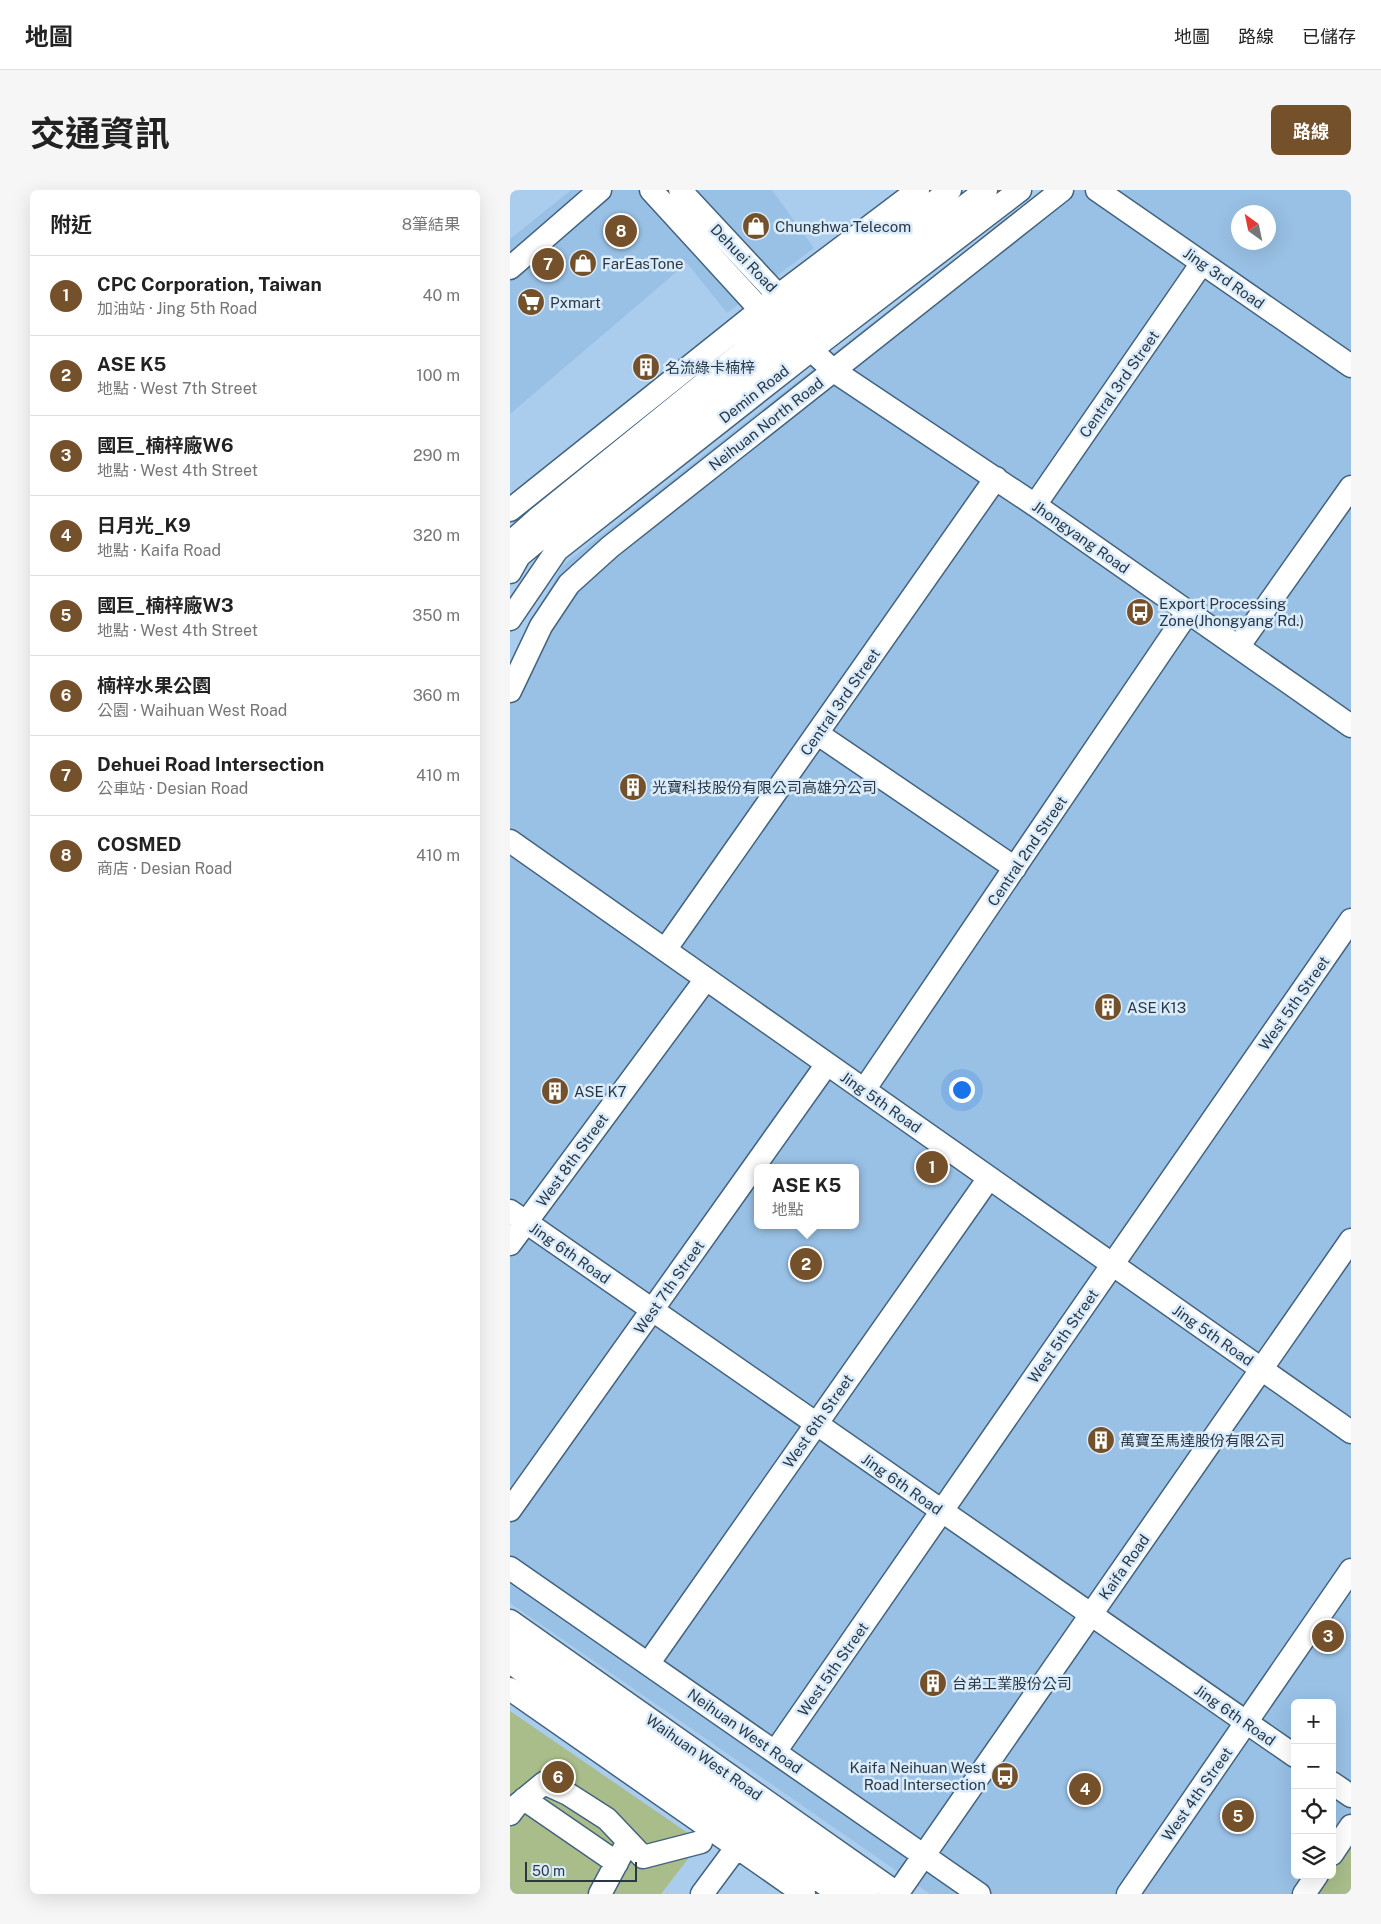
<!DOCTYPE html>
<html lang="zh-TW">
<head>
<meta charset="utf-8">
<style>
	:root { --surface:#fff; --page:#f6f6f6; --text:#222; --muted:#767676; --line:#e0e0e0; --accent:#74512a }
	body { margin:0; font-family:"Public Sans","Noto Sans TC",sans-serif; background:var(--page); color:var(--text) }
	.controls { position:absolute; right:15px; bottom:15px; display:grid; overflow:hidden; border-radius:8px; box-shadow:0 5px 20px #0002 }
	.controls button { width:45px; height:45px; display:grid; place-items:center; padding:0; border:0; border-bottom:1px solid var(--line); background:var(--surface); color:var(--text); font:25px sans-serif }
	.compass { position:absolute; left:721px; top:15px; width:45px; height:45px; border-radius:50%; background:var(--surface); box-shadow:0 5px 20px #0002; rotate:327deg }
	.scale { position:absolute; left:15px; bottom:12px; width:112px; box-sizing:border-box; padding-left:5px; border:2px solid #2a3844; border-top:0; font-size:14px; line-height:18px; white-space:nowrap; color:#2a3844; -webkit-text-stroke:4px #daecfc; paint-order:stroke }
	.you { position:absolute; left:451px; top:899px; width:18px; height:18px; margin:-12px; border:4px solid #fff; border-radius:50%; background:#1a73e8; box-shadow:0 0 0 8px #1a73e833 }
	.badge { display:grid; place-items:center; width:32px; height:32px; border-radius:50%; background:var(--accent); color:#fff; font-size:16px; font-weight:700 }
	.pin { position:absolute; translate:-50% -50%; border:2px solid #fff; box-shadow:0 1px 5px #0006 }
	.popup { position:absolute; left:244px; top:974px; width:105px; height:65px; box-sizing:border-box; display:grid; place-content:center; border-radius:8px; background:var(--surface); filter:drop-shadow(0 1px 4px #0005); font-size:16px; white-space:nowrap; color:var(--muted) }
	.popup b { font-size:19px; color:var(--text) }
	.popup::after { content:''; position:absolute; left:50%; top:100%; margin-left:-10px; border:10px solid transparent; border-top-color:var(--surface) }
	.list { margin:0; padding:0; list-style:none }
	h2 { display:flex; justify-content:space-between; align-items:center; height:65px; margin:0; padding:0 20px; font-size:21px }
	h2 small { font-size:16px; font-weight:400; color:var(--muted) }
	.list li { display:grid; grid-template-columns:32px 1fr auto; gap:15px; align-items:center; box-sizing:border-box; height:80px; padding:0 20px; border-top:1px solid var(--line) }
	.list b { display:block; font-size:19px; white-space:nowrap }
	.list p { margin:0; font-size:16px; white-space:nowrap; color:var(--muted) }
	.list em { font-size:16px; font-style:normal; color:var(--muted) }
	.icon { flex:none; width:28px; height:28px; fill:none; stroke:currentColor; stroke-width:2; stroke-linecap:round; stroke-linejoin:round }
	.map { position:relative; flex:none; width:841px; height:1704px; overflow:hidden; border-radius:8px }
	header { display:flex; align-items:center; gap:30px; box-sizing:border-box; height:70px; padding:0 25px; background:var(--surface); border-bottom:1px solid var(--line) }
	header strong { font-size:24px }
	nav { display:flex; gap:28px; margin-inline-start:auto; font-size:18px }
	.intro { display:flex; align-items:center; justify-content:space-between; box-sizing:border-box; height:120px; padding:0 30px }
	h1 { margin:0; font-size:35px }
	.button { padding:12px 22px; border-radius:8px; background:var(--accent); color:#fff; font-size:18px; font-weight:700 }
	main { display:flex; gap:30px; padding:0 30px }
	aside { flex:1; background:var(--surface); border-radius:8px; box-shadow:0 5px 20px #0002 }
	.map>svg:first-child { display:block }
	.built { fill:#99c1e5; fill-rule:evenodd }
	.green { fill:#a8bd8a }
	.lines { fill:none; stroke-linecap:round; stroke-linejoin:round }
	.minor-casing { stroke:#43637f; stroke-width:25 }
	.minor { stroke:#fff; stroke-width:22 }
	.labels { text-anchor:middle; dominant-baseline:central; stroke-width:5; stroke-linejoin:round; paint-order:stroke }
	.poi-label { font-size:15px; fill:#2a3844; stroke:#daecfc; text-anchor:start }
	.street-label { font-size:15px; fill:#2a3844; stroke:#daecfc }
</style>
</head>
<body>
<header>
<strong>地圖</strong>
<nav><a>地圖</a><a>路線</a><a>已儲存</a></nav>
</header>
<div class="intro"><h1>交通資訊</h1><a class="button">路線</a></div>
<main>
<aside>
<h2>附近<small>8筆結果</small></h2>
<ul class="list">
<li><span class="badge">1</span><div><b>CPC Corporation, Taiwan</b><p>加油站 · Jing 5th Road</p></div><em>40 m</em></li>
<li><span class="badge">2</span><div><b>ASE K5</b><p>地點 · West 7th Street</p></div><em>100 m</em></li>
<li><span class="badge">3</span><div><b>國巨_楠梓廠W6</b><p>地點 · West 4th Street</p></div><em>290 m</em></li>
<li><span class="badge">4</span><div><b>日月光_K9</b><p>地點 · Kaifa Road</p></div><em>320 m</em></li>
<li><span class="badge">5</span><div><b>國巨_楠梓廠W3</b><p>地點 · West 4th Street</p></div><em>350 m</em></li>
<li><span class="badge">6</span><div><b>楠梓水果公園</b><p>公園 · Waihuan West Road</p></div><em>360 m</em></li>
<li><span class="badge">7</span><div><b>Dehuei Road Intersection</b><p>公車站 · Desian Road</p></div><em>410 m</em></li>
<li><span class="badge">8</span><div><b>COSMED</b><p>商店 · Desian Road</p></div><em>410 m</em></li>
</ul>
</aside>
<div class="map">
<svg width="841" height="1704" viewBox="0 0 841 1704">
	<rect width="100%" height="100%" fill="#aacded"/>
	<path class="built" d="M61,0H262L304,58L217,123L177,73L0,224V49Z
		M534,0H841V1704H420L0,1413V477L52,376L340,150ZM728,22H758V52H728ZM247,978H345V1035H247ZM785,1513H822V1685H785Z"/>
	<path class="green" d="M0,1521L191,1652L151,1704H0Z
		M841,1636V1704H794L807,1685H822V1664Z"/>
	<g class="lines">
		<g class="minor-casing">
			<path id="minor" d="M141,0L279,151L301,160L324,181L525,315L841,536
				M170,0L279,117
				M587,0L841,176
				M0,78L90,0
				M525,315L692,73
				M0,320L269,105L408,0
				M0,353L28,328L265,136L440,0
				M0,382L9,366L40,340L294,139L476,0
				M0,429L47,360L301,160L510,0
				M728,457L841,297
				M0,501L31,436L59,394L100,357L552,0
				M308,544L505,678
				M0,651L841,1242
				M155,760L486,288
				M354,900L678,422
				M0,1021L785,1566
				M0,1054L196,789
				M0,1320L317,874
				M0,1378L469,1704
				M0,1431L388,1704
				M0,1453L357,1704
				M0,1472L329,1704
				M138,1474L479,988
				M0,1499L294,1704
				M265,1562L841,730
				M822,1593L841,1606
				M14,1609L107,1673
				M0,1624L6,1616L34,1593L58,1604L97,1629L133,1667L191,1652
				M822,1664L841,1636
				M90,1704L114,1659
				M192,1704L235,1646
				M387,1704L841,1050
				M618,1704L841,1380
				M794,1704L807,1685"/>
		</g>
		<use href="#minor" class="minor"/>
	</g>
	<defs>
		<g id="shop-disc" transform="scale(1.4375)"><circle r="9.5" fill="#74512a" stroke="#daecfc"/><path d="M-5-2.5h2.3a2.7 3.5 0 0 1 5.4 0H5L5.5 6h-11ZM-1.5-2.5h3a1.5 2.3 0 0 0-3 0Z" fill="#fff"/></g>
		<g id="supermarket-disc" transform="scale(1.4375)"><circle r="9.5" fill="#74512a" stroke="#daecfc"/><path d="M-6-5.5h2.5l.6 2H6L4.5 2H-2.5L-4.4-4H-6ZM-1.5 3.2a1.3 1.3 0 1 0 .1 0ZM3 3.2a1.3 1.3 0 1 0 .1 0Z" fill="#fff"/></g>
		<g id="building-disc" transform="scale(1.4375)"><circle r="9.5" fill="#74512a" stroke="#daecfc"/><path d="M-4-6H4V6H1V3H-1V6H-4ZM-2.5-4.3h1.7v1.8h-1.7ZM.8-4.3h1.7v1.8H.8ZM-2.5-1h1.7V.8h-1.7ZM.8-1h1.7V.8H.8Z" fill="#fff"/></g>
		<g id="bus-disc" transform="scale(1.4375)"><circle r="9.5" fill="#74512a" stroke="#daecfc"/><path d="M-5-6H5V4H4V6H2V4H-2V6H-4V4H-5ZM-3.5-4V0h7V-4ZM-3.5 1.2v1.5H-2V1.2ZM2 1.2v1.5H3.5V1.2Z" fill="#fff"/></g>
	</defs>
	<g fill-rule="evenodd">
		<use href="#shop-disc" x="246" y="36"/>
		<use href="#shop-disc" x="73" y="73"/>
		<use href="#supermarket-disc" x="21" y="112"/>
		<use href="#building-disc" x="136" y="177"/>
		<use href="#bus-disc" x="630" y="422"/>
		<use href="#building-disc" x="123" y="597"/>
		<use href="#building-disc" x="598" y="817"/>
		<use href="#building-disc" x="45" y="901"/>
		<use href="#building-disc" x="591" y="1250"/>
		<use href="#building-disc" x="423" y="1493"/>
		<use href="#bus-disc" x="495" y="1586"/>
	</g>
	<g class="labels">
		<g class="poi-label">
			<text x="265" y="36">Chunghwa Telecom</text>
			<text x="92" y="73">FarEasTone</text>
			<text x="40" y="112">Pxmart</text>
			<text x="155" y="177">名流綠卡楠梓</text>
			<text x="649" y="413">Export Processing<tspan x="649" dy="17">Zone(Jhongyang Rd.)</tspan></text>
			<text x="142" y="597">光寶科技股份有限公司高雄分公司</text>
			<text x="617" y="817">ASE K13</text>
			<text x="64" y="901">ASE K7</text>
			<text x="610" y="1250">萬寶至馬達股份有限公司</text>
			<text x="442" y="1493">台弟工業股份公司</text>
			<text x="476" y="1577" text-anchor="end">Kaifa Neihuan West<tspan x="476" dy="17">Road Intersection</tspan></text>
		</g>
		<g class="street-label">
			<text transform="translate(234 68) rotate(46)">Dehuei Road</text>
			<text transform="translate(714 88) rotate(35)">Jing 3rd Road</text>
			<text transform="translate(609 194) rotate(-55)">Central 3rd Street</text>
			<text transform="translate(244 204) rotate(-38)">Demin Road</text>
			<text transform="translate(256 234) rotate(-38)">Neihuan North Road</text>
			<text transform="translate(571 347) rotate(35)">Jhongyang Road</text>
			<text transform="translate(330 512) rotate(-55)">Central 3rd Street</text>
			<text transform="translate(517 661) rotate(-56)">Central 2nd Street</text>
			<text transform="translate(784 813) rotate(-55)">West 5th Street</text>
			<text transform="translate(371 912) rotate(35)">Jing 5th Road</text>
			<text transform="translate(62 970) rotate(-54)">West 8th Street</text>
			<text transform="translate(60 1063) rotate(35)">Jing 6th Road</text>
			<text transform="translate(159 1097) rotate(-55)">West 7th Street</text>
			<text transform="translate(703 1145) rotate(35)">Jing 5th Road</text>
			<text transform="translate(553 1146) rotate(-55)">West 5th Street</text>
			<text transform="translate(308 1231) rotate(-55)">West 6th Street</text>
			<text transform="translate(392 1294) rotate(35)">Jing 6th Road</text>
			<text transform="translate(614 1377) rotate(-55)">Kaifa Road</text>
			<text transform="translate(323 1479) rotate(-55)">West 5th Street</text>
			<text transform="translate(725 1525) rotate(35)">Jing 6th Road</text>
			<text transform="translate(235 1541) rotate(35)">Neihuan West Road</text>
			<text transform="translate(194 1567) rotate(35)">Waihuan West Road</text>
			<text transform="translate(687 1604) rotate(-55)">West 4th Street</text>
		</g>
	</g>
</svg>
<div class="controls">
<button>+</button>
<button>−</button>
<button><svg class="icon" aria-label="locate" viewBox="0 0 24 24"><circle cx="12" cy="12" r="6"/><path d="M12 2v4M12 18v4M2 12h4M18 12h4"/></svg></button>
<button><svg class="icon" aria-label="layers" viewBox="0 0 24 24"><path d="M12 4l9 5-9 5-9-5zM3 14l9 5 9-5"/></svg></button>
</div>
<svg class="compass" viewBox="-18 -18 36 36"><path d="M0-13l5 13h-10z" fill="#e53935"/><path d="M0 13l5-13h-10z" fill="#767676"/></svg>
<div class="scale">50 m</div>
<div class="you"></div>
<div class="pin badge" style="left:422px;top:977px">1</div>
<div class="pin badge" style="left:296px;top:1074px">2</div>
<div class="popup"><b>ASE K5</b>地點</div>
<div class="pin badge" style="left:818px;top:1446px">3</div>
<div class="pin badge" style="left:575px;top:1599px">4</div>
<div class="pin badge" style="left:728px;top:1626px">5</div>
<div class="pin badge" style="left:48px;top:1587px">6</div>
<div class="pin badge" style="left:38px;top:74px">7</div>
<div class="pin badge" style="left:111px;top:41px">8</div>
</div>
</main>
</body>
</html>
